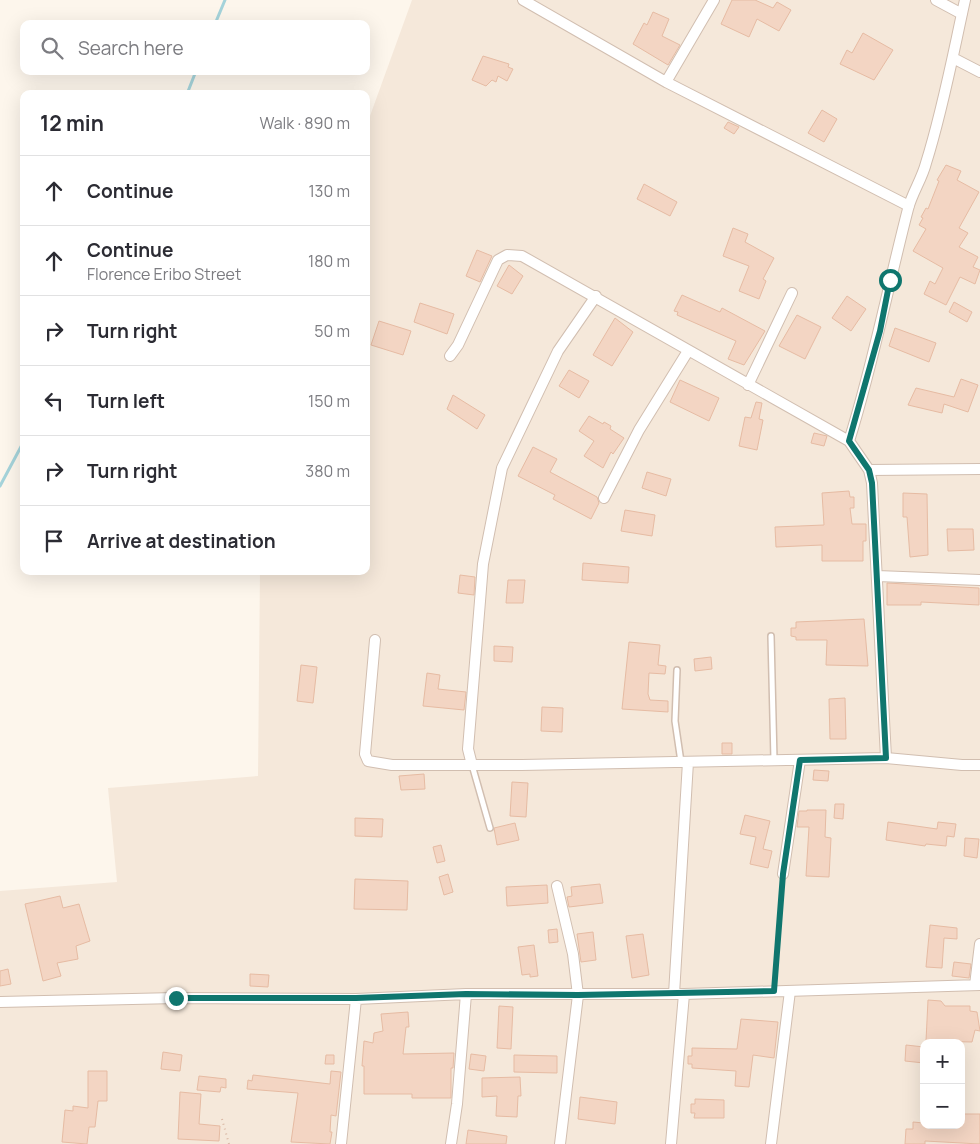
<!DOCTYPE html>
<html lang="en">
<head>
<meta charset="utf-8">
<style>
	:root { --surface:#fff; --page:#f7f7f7; --text:#2b2b33; --muted:#7c7c81; --line:#e1e1e2 }
	body { margin:0; font-family:Manrope,sans-serif; background:var(--page); color:var(--text) }
	.controls { position:absolute; right:15px; bottom:15px; display:grid; overflow:hidden; border-radius:10px; box-shadow:0 5px 20px #0002 }
	.controls button { width:45px; height:45px; display:grid; place-items:center; padding:0; border:0; border-bottom:1px solid var(--line); background:var(--surface); color:var(--text); font:25px sans-serif }
	.stop { position:absolute; width:15px; height:15px; margin:-11px; border:4px solid #0f766e; border-radius:50%; background:#fff }
	.stop.end { background:#0f766e; border-color:#fff; box-shadow:0 1px 5px #0008 }
	.list { margin:0; padding:0; list-style:none }
	h2 { display:flex; justify-content:space-between; align-items:center; height:65px; margin:0; padding:0 20px; font-size:21px }
	h2 small { font-size:16px; font-weight:400; color:var(--muted) }
	.list li { display:grid; grid-template-columns:32px 1fr auto; gap:15px; align-items:center; box-sizing:border-box; height:70px; padding:0 20px; border-top:1px solid var(--line) }
	.list b { display:block; font-size:19px; white-space:nowrap }
	.list p { margin:0; font-size:16px; white-space:nowrap; color:var(--muted) }
	.list em { font-size:16px; font-style:normal; color:var(--muted) }
	.icon { flex:none; width:28px; height:28px; fill:none; stroke:currentColor; stroke-width:2; stroke-linecap:round; stroke-linejoin:round }
	.map { position:relative; flex:none; width:980px; height:1144px; overflow:hidden }
	.search { position:absolute; background:var(--surface); box-shadow:0 5px 20px #0002; left:20px; top:20px; width:350px; height:55px; display:flex; align-items:center; gap:12px; box-sizing:border-box; padding:0 18px; border-radius:10px; color:var(--muted); font-size:19px }
	.panel { position:absolute; background:var(--surface); box-shadow:0 5px 20px #0002; left:20px; top:90px; width:350px; height:485px; border-radius:10px }
	.map>svg:first-child { display:block }
	.residential { fill:#f5e8da; fill-rule:evenodd }
	.lines { fill:none; stroke-linecap:round; stroke-linejoin:round }
	.stream { stroke:#a5d3da; stroke-width:3 }
	.building { fill:#f3d5c3; stroke:#e6bba3 }
	.lane-casing { stroke:#d1beb0; stroke-width:8 }
	.street-casing { stroke:#d1beb0; stroke-width:12 }
	.path { stroke:#d9b8a5; stroke-width:2; stroke-dasharray:1 4; stroke-linecap:butt }
	.lane { stroke:#fff; stroke-width:5 }
	.street { stroke:#fff; stroke-width:10 }
	.route { stroke:#0f766e; stroke-width:6 }
</style>
</head>
<body>
<div class="map">
<svg width="980" height="1144" viewBox="0 0 980 1144">
	<rect width="100%" height="100%" fill="#fdf6ec"/>
	<path class="residential" d="M412,0H980V1144H0V891L117,882L108,788L258,776L260,571H366V127ZM924,1043H961V1125H924Z"/>
	<g class="lines">
		<path class="stream" d="M215,24L225,0
			M187,94L196,71
			M0,486L24,441"/>
	</g>
	<path class="building" d="M732,0H755L773,8L777,2L791,10L779,31L757,19L749,37L721,24Z
		M653,12L669,19L662,36L680,45L668,65L633,44L644,23L647,25Z
		M863,33L893,50L874,80L840,64L847,50L852,53Z
		M483,56L509,64L508,67L513,69L507,81L498,76L496,82L492,80L486,86L472,80Z
		M822,110L837,119L824,142L808,133Z
		M728,122L739,127L734,134L724,128Z
		M946,165L961,171L957,180L979,192L959,228L968,233L959,247L978,257L973,267L980,270L975,284L960,277L946,305L924,294L930,281L935,284L943,268L913,251L926,229L919,225L923,218L921,217L926,208L928,209L939,181L937,180Z
		M644,184L677,202L670,216L637,199Z
		M733,228L748,234L745,242L774,258L763,279L766,281L759,299L739,291L749,266L723,256Z
		M477,250L492,256L480,282L466,276Z
		M509,265L523,276L512,294L497,286Z
		M682,295L720,312L722,308L765,331L744,365L728,359L736,341L677,315L678,312L674,311Z
		M847,296L866,309L851,331L832,318Z
		M954,302L972,312L967,322L949,312Z
		M420,303L454,314L447,334L414,322Z
		M797,315L821,327L805,359L779,346Z
		M615,318L633,332L612,366L593,355Z
		M379,321L411,331L403,355L371,345Z
		M895,328L936,343L929,362L889,346Z
		M569,370L589,381L579,398L559,386Z
		M961,379L978,385L968,412L944,404L942,413L908,405L916,388L954,397Z
		M680,380L719,398L709,421L670,402Z
		M453,395L485,415L477,429L447,409Z
		M756,402L762,403L759,419L763,420L757,450L739,446L745,417L751,418Z
		M589,416L603,424L604,422L611,426L610,429L624,438L613,454L611,452L603,468L584,456L594,441L579,431Z
		M814,433L827,436L824,446L811,443Z
		M533,447L557,459L550,472L597,497L599,503L591,519L553,499L555,495L518,476Z
		M647,472L671,479L666,496L642,488Z
		M849,491L850,497H854V508H850L852,524H866V541H863V561H822V545L776,547L775,527L824,525L822,493Z
		M903,493L927,494L928,555L910,557L907,517H903Z
		M625,510L655,515L652,536L621,531Z
		M947,529H973L974,550L948,551Z
		M583,563L629,567L628,583L582,580Z
		M460,575L475,577L474,595L458,593Z
		M508,580H525L523,603H506Z
		M887,583L979,588V605L921,602V605H887Z
		M864,619L868,666L826,665L827,640H796V637L791,636V628H796V622Z
		M629,642L660,645L658,665L666,666L665,674L649,673L648,694L650,700L668,701V712L622,709Z
		M494,646L513,647L512,662L494,661Z
		M711,657L712,669L695,671L694,659Z
		M301,665L317,667L313,703L297,701Z
		M427,673L440,675L438,689L466,692L464,710L423,706Z
		M845,698L846,739H830L829,699Z
		M542,707L563,708L562,732L541,731Z
		M722,743H732V754H722Z
		M814,770L829,771L828,781L813,780Z
		M424,774L425,789L401,790L399,776Z
		M512,782L528,783L526,817L510,816Z
		M835,804H844L843,819L834,818Z
		M807,810H826L825,837L831,838L829,877L806,876L809,827H797L799,811H807Z
		M745,815L770,821L763,849L772,851L768,868L750,864L756,837L740,834Z
		M355,818L383,819L382,837L355,836Z
		M888,822L937,829L938,822L956,824L954,837L947,836L946,846L926,844L925,846L886,840Z
		M515,823L519,840L497,845L494,828Z
		M965,838L979,839L977,858L964,856Z
		M441,845L445,861L437,863L433,847Z
		M448,874L453,892L444,895L439,877Z
		M355,879L408,881L407,910L354,909Z
		M600,884L603,903L569,907L567,897L572,896L571,887Z
		M547,885L548,903L507,906L506,887Z
		M60,896L63,908L79,904L90,941L76,946L78,959L57,963L61,976L43,981L25,904Z
		M930,925L957,928V939L944,938L942,968L926,967Z
		M557,929L558,942L549,943L548,930Z
		M593,932L596,960L581,962L577,934Z
		M643,934L649,975L632,978L626,936Z
		M534,945L538,976L530,977V974L522,975L518,947Z
		M954,962L971,964L969,978L952,976Z
		M8,969L11,984L0,986V971Z
		M250,974L269,975L268,987L250,986Z
		M928,1000L941,1001L945,1006H970V1011L977,1012L980,1031L975,1030L972,1042L926,1041Z
		M499,1006L513,1007L511,1049L497,1048Z
		M408,1012L409,1027H406L403,1054L454,1053L453,1068H451V1098H412V1094H364V1066H362L364,1041L373,1043L374,1033L383,1031L381,1014Z
		M741,1019L778,1022L774,1058L753,1055L749,1087L735,1086L736,1071L692,1068V1064H688V1056H692V1048L737,1049Z
		M906,1045L924,1047V1063L905,1061Z
		M163,1052L182,1055L180,1071L161,1069Z
		M471,1054L486,1056L484,1071L469,1069Z
		M326,1055H334V1064H325Z
		M514,1055L557,1056V1073L514,1072Z
		M88,1071H107V1101H98L95,1127H89L87,1144L62,1142L65,1110L73,1111V1106L88,1108Z
		M331,1071L341,1072L336,1116L331,1115L330,1132H332L330,1144L291,1142L298,1093L247,1089L248,1080L252,1081L253,1075L330,1084Z
		M199,1076L226,1079V1088L221,1087L220,1092L197,1090Z
		M520,1077L521,1096H518L517,1117L496,1116L497,1096L482,1097V1078Z
		M180,1092L201,1094L199,1124L220,1126L219,1141L178,1139Z
		M580,1097L617,1102L615,1124L578,1119Z
		M695,1099L724,1100V1118H694L695,1113H691V1104H695Z
		M961,1114H980V1144L925,1141V1144H905L906,1129H913V1122L924,1123V1125H961Z
		M468,1130L507,1136L506,1144H466Z"/>
	<g class="lines">
		<g class="lane-casing">
			<path id="lane" d="M771,636L774,760
				M677,670L675,721L681,762
				M472,765L490,828"/>
		</g>
		<g class="street-casing">
			<path id="street" d="M523,0L666,82L909,206
				M936,0L962,14
				M953,58L980,72
				M666,82L714,0
				M450,356L458,345L498,260L507,255L522,256L849,441
				M748,385L792,293
				M869,470L980,469
				M604,498L639,430L688,351
				M877,576L980,580
				M375,640L365,754L368,761L392,765H522L886,758L962,765H980
				M886,758L872,483L869,470L849,441C873,365 888,286 908,209C912,193 922,179 926,163C943,109 953,54 965,0
				M472,765L468,749L483,564L502,468L558,351L596,296
				M783,874L800,760
				M557,886L573,954L578,995L560,1144
				M975,985L980,944
				M674,994L688,762
				M0,1002L176,998L356,999L466,994H684L980,985
				M341,1144L356,999
				M451,1144L457,1104L466,994
				M671,1144L684,994
				M771,1144L790,991"/>
		</g>
		<path class="path" d="M775,982L782,884
			M222,1119L229,1144"/>
		<use href="#lane" class="lane"/>
		<use href="#street" class="street"/>
	</g>
	<g class="lines">
		<path class="route" d="M176,998H356L466,994L578,995L774,991L783,874L800,760L886,758L872,483L869,470L849,441L880,331L890,280"/>
	</g>
</svg>
<div class="controls">
<button>+</button>
<button>−</button>
</div>
<div class="stop" style="left:890px;top:280px"></div>
<div class="stop end" style="left:176px;top:998px"></div>
<div class="search"><svg class="icon" aria-label="search" viewBox="0 0 24 24"><circle cx="10" cy="10" r="6"/><path d="M15 15l6 6"/></svg>Search here</div>
<section class="panel">
<h2>12 min<small>Walk · 890 m</small></h2>
<ul class="list">
<li><svg class="icon" aria-label="ahead" viewBox="0 0 24 24"><path d="M12 20V5M6 11l6-6 6 6"/></svg><div><b>Continue</b></div><em>130 m</em></li>
<li><svg class="icon" aria-label="ahead" viewBox="0 0 24 24"><path d="M12 20V5M6 11l6-6 6 6"/></svg><div><b>Continue</b><p>Florence Eribo Street</p></div><em>180 m</em></li>
<li><svg class="icon" aria-label="right" viewBox="0 0 24 24"><path d="M7 20v-9h11M14 6l5 5-5 5"/></svg><div><b>Turn right</b></div><em>50 m</em></li>
<li><svg class="icon" aria-label="left" viewBox="0 0 24 24"><path d="M17 20v-9H6M10 6l-5 5 5 5"/></svg><div><b>Turn left</b></div><em>150 m</em></li>
<li><svg class="icon" aria-label="right" viewBox="0 0 24 24"><path d="M7 20v-9h11M14 6l5 5-5 5"/></svg><div><b>Turn right</b></div><em>380 m</em></li>
<li><svg class="icon" aria-label="arrive" viewBox="0 0 24 24"><path d="M6 21V4h12l-3 4 3 4H6"/></svg><div><b>Arrive at destination</b></div></li>
</ul>
</section>
</div>
</body>
</html>
